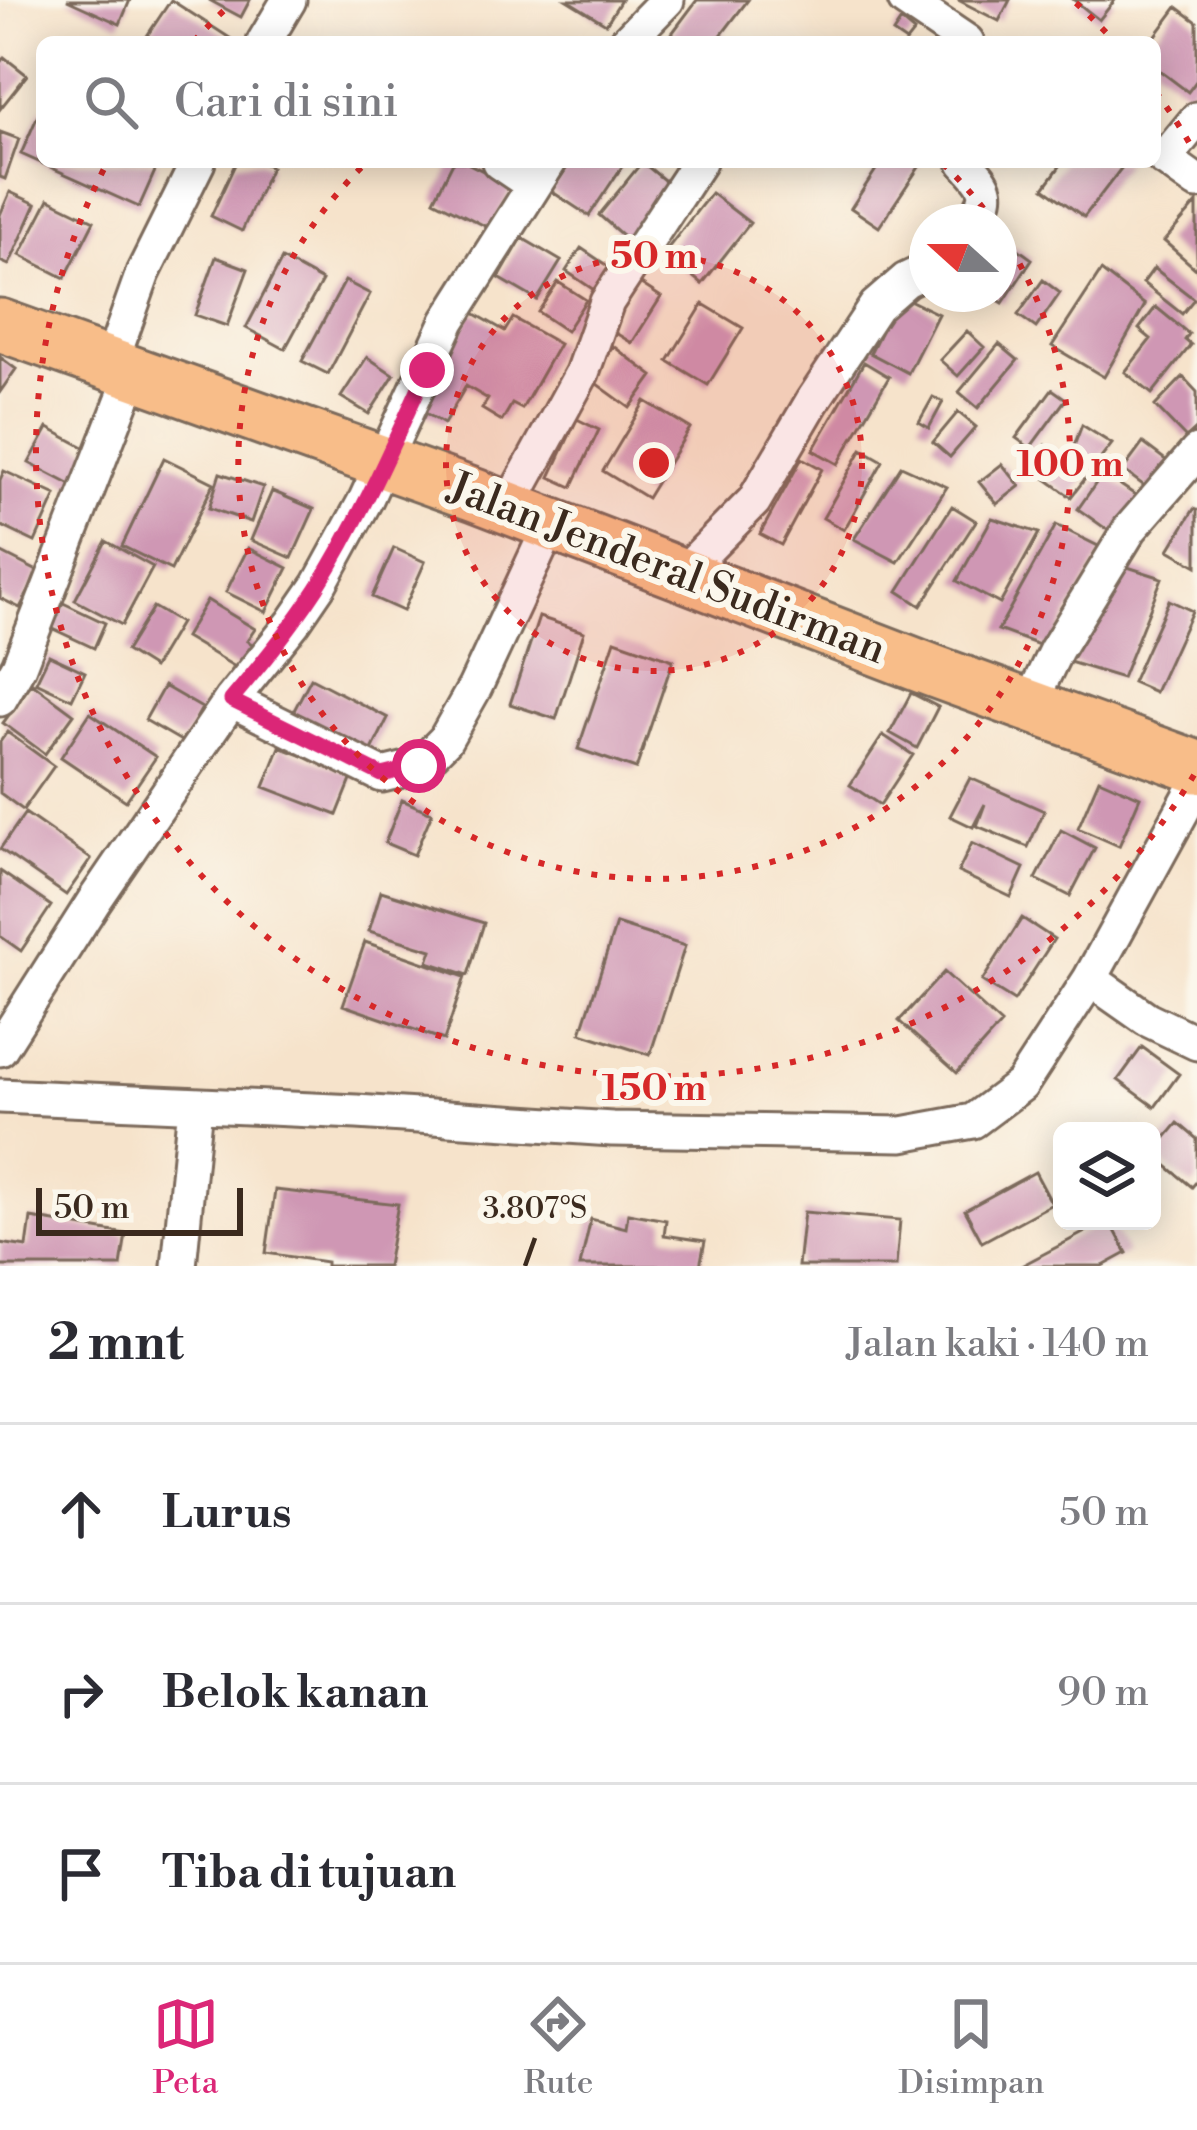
<!DOCTYPE html>
<html lang="id">
<head>
<meta charset="utf-8">
<style>
	:root { --surface:#fff; --page:#f2f2f3; --text:#2b2b33; --muted:#7c7c81; --line:#e1e1e2; --accent:#db2777 }
	body { margin:0; font-family:"Libre Bodoni",serif; background:var(--page); color:var(--text) }
	.controls { position:absolute; right:36px; bottom:36px; display:grid; overflow:hidden; border-radius:18px; box-shadow:0 6px 30px #0003 }
	.controls button { width:108px; height:108px; display:grid; place-items:center; padding:0; border:0; border-bottom:3px solid var(--line); background:var(--surface); color:var(--text); font:60px sans-serif }
	.compass { position:absolute; left:909px; top:204px; width:108px; height:108px; border-radius:50%; background:var(--surface); box-shadow:0 6px 30px #0003; rotate:291deg }
	.scale { position:absolute; left:36px; bottom:30px; width:207px; box-sizing:border-box; padding-left:12px; border:6px solid #3b2a1e; border-top:0; font-size:33px; line-height:42px; white-space:nowrap; color:#3b2a1e; -webkit-text-stroke:9px #fbf7ec; paint-order:stroke }
	.stop { position:absolute; width:36px; height:36px; margin:-27px; border:9px solid #db2777; border-radius:50%; background:#fff }
	.stop.end { background:#db2777; border-color:#fff; box-shadow:0 3px 12px #0008 }
	.list { margin:0; padding:0; list-style:none }
	h2 { display:flex; justify-content:space-between; align-items:center; height:156px; margin:0; padding:0 48px; font-size:51px }
	h2 small { font-size:39px; font-weight:400; color:var(--muted) }
	.list li { display:grid; grid-template-columns:78px 1fr auto; gap:36px; align-items:center; box-sizing:border-box; height:180px; padding:0 48px; border-top:3px solid var(--line) }
	.list b { display:block; font-size:45px; white-space:nowrap }
	.list em { font-size:39px; font-style:normal; color:var(--muted) }
	.icon { flex:none; width:66px; height:66px; fill:none; stroke:currentColor; stroke-width:2; stroke-linecap:round; stroke-linejoin:round }
	.map { position:relative; flex:none; width:1197px; height:1266px; overflow:hidden }
	.search { position:absolute; background:var(--surface); box-shadow:0 6px 30px #0003; left:36px; right:36px; top:36px; height:132px; display:flex; align-items:center; gap:30px; box-sizing:border-box; padding:0 42px; border-radius:18px; color:var(--muted); font-size:45px }
	.sheet { height:696px; background:var(--surface) }
	nav { display:flex; justify-content:space-around; align-items:center; box-sizing:border-box; height:168px; border-top:3px solid var(--line); background:var(--surface); font-size:33px; color:var(--muted) }
	nav a { display:grid; justify-items:center; gap:6px }
	nav .on { color:var(--accent) }
	.map>svg:first-child { display:block }
	.building { fill:#cf97b4 }
	.lines { fill:none; stroke-linecap:round; stroke-linejoin:round }
	.minor-casing { stroke:#7c6b5b; stroke-width:39 }
	.highway-casing { stroke:#7c6b5b; stroke-width:57 }
	.minor { stroke:#fff; stroke-width:33 }
	.highway { stroke:#f8bd89; stroke-width:51 }
	.route { stroke:#db2777; stroke-width:15 }
	.ticks { fill:none; stroke:#3b2a1e; stroke-width:4.5 }
	.ring { fill:none; stroke:#d62828; stroke-width:6; stroke-dasharray:6 12 }
	.labels { text-anchor:middle; dominant-baseline:central; stroke-width:12; stroke-linejoin:round; paint-order:stroke }
	.street-label { font-size:42px; fill:#3b2a1e; stroke:#fbf7ec }
	.ticks-label { font-size:30px; text-anchor:middle; fill:#3b2a1e; stroke:#fbf7ec; stroke-width:12; stroke-linejoin:round; paint-order:stroke }
	.centre { fill:#d62828; stroke:#fbf7ec; stroke-width:6 }
	.ring-label { font-size:36px; text-anchor:middle; font-weight:bold; fill:#d62828; stroke:#fbf7ec; stroke-width:12; stroke-linejoin:round; paint-order:stroke }
</style>
</head>
<body>
<div class="map">
<svg width="1197" height="1266" viewBox="0 0 1197 1266">
	<rect width="100%" height="100%" fill="#fbf7ec"/>
	<filter id="ink" filterUnits="userSpaceOnUse"><feTurbulence type="fractalNoise" baseFrequency=".00833" numOctaves="2"/><feDisplacementMap in="SourceGraphic" scale="24" xChannelSelector="R" yChannelSelector="G"/><feConvolveMatrix kernelMatrix="1 2 1 2 8 2 1 2 1" color-interpolation-filters="sRGB"/></filter>
	<filter id="wash" filterUnits="userSpaceOnUse"><feTurbulence type="fractalNoise" baseFrequency=".004" numOctaves="4" result="noise"/><feDisplacementMap in="SourceGraphic" scale="48" xChannelSelector="R" yChannelSelector="G"/><feGaussianBlur stdDeviation="2.7" result="paint"/><feColorMatrix in="noise" values="0 0 0 0 0 0 0 0 0 0 0 0 0 0 0 0 0 1.4 0 .05"/><feComposite in="paint" operator="in"/></filter>
	<g filter="url(#wash)">
		<rect width="100%" height="100%" fill="#f6e3cb"/>
		<g id="blocks">
			<path class="building" d="M67,0H130L120,24Z
				M171,0L236,42H149L145,39Z
				M209,0H250L241,17Z
				M567,0H621L606,24Z
				M697,0H748L716,42H678L670,36Z
				M958,0H1010L999,21Z
				M1074,0H1115L1099,20Z
				M1177,7L1197,22V80L1188,92L1155,67V42H1151Z
				M901,21L914,32L906,42L893,33Z
				M4,57L27,75L0,109V63Z
				M42,106V162H159L139,207L21,154Z
				M0,132L19,139L5,179L0,177Z
				M236,162H260L271,167L242,231L211,216Z
				M453,162H465L513,186L491,229L434,200Z
				M571,162H625L589,216L551,191Z
				M642,162L675,189L631,243L599,215Z
				M881,162L921,164L879,227L851,208Z
				M1063,162H1126L1084,217L1044,188Z
				M10,192L36,204L9,265L0,261V215Z
				M711,193L750,223L702,284L664,253Z
				M49,199L94,221L65,278L20,255Z
				M1197,203V270L1164,241Z
				M522,238L561,261L537,300L499,278Z
				M1014,246L1032,259L1003,303L988,294H999V269Z
				M581,248L609,267L594,290L566,271Z
				M216,257L248,269L227,326L195,315Z
				M282,259L322,281L285,349L246,328Z
				M1154,268L1194,299L1182,314L1143,283Z
				M1101,271L1145,305L1104,377L1052,346Z
				M1043,280L1060,293L1036,328L1018,315Z
				M345,281L370,294L328,374L302,361Z
				M558,282L586,300L566,331L538,312Z
				M638,282L661,297L632,343L609,329Z
				M899,295L938,314L908,373L870,353Z
				M703,304L743,328L708,385L668,361Z
				M1156,307L1189,334L1185,340L1191,345L1152,394L1125,372L1151,339L1139,329Z
				M472,312L505,331L513,318L559,344L522,409L512,404L502,421L482,409L488,399L466,386L444,424L417,408Z
				M967,331L984,347L958,376L940,360Z
				M999,344L1018,360L978,408L959,392Z
				M613,346L653,376L630,408L590,379Z
				M0,357L16,369L0,392Z
				M367,357L394,375L369,414L341,397Z
				M864,362L889,377L838,464L813,450Z
				M1183,377L1197,392V428L1186,438L1155,406Z
				M1052,389L1066,399L1030,448L1016,438Z
				M933,397L943,402L929,428L919,422Z
				M645,401L690,428L647,498L603,471Z
				M958,412L976,427L950,457L933,442Z
				M577,419L599,430L572,487L550,477Z
				M1082,425L1112,444L1071,497L1031,468L1046,445L1069,459Z
				M48,428L91,451L73,486L29,463Z
				M1143,443L1171,464L1151,491L1123,470Z
				M862,449L883,461L844,530L823,518Z
				M164,458L214,483L171,570L122,546Z
				M802,458L822,469L781,545L760,534Z
				M1002,464L1020,486L997,504L979,482Z
				M901,466L947,487L898,562L854,539Z
				M4,471L56,495L35,542L0,525V480Z
				M220,473L263,487L251,522L209,508Z
				M1103,473L1141,499L1116,536L1078,509Z
				M272,491L314,509L292,558L251,540Z
				M952,506L976,521L921,606L898,591Z
				M1194,509L1197,510V566L1169,550Z
				M992,518L1039,533L1000,604L957,581Z
				M1056,525L1104,549L1050,649L998,630Z
				M106,541L153,567L122,625L75,600Z
				M248,548L288,568L266,612L226,592Z
				M394,548L425,562L403,611L372,597Z
				M0,552L39,572L20,608L0,598Z
				M1115,563L1162,578L1122,678L1063,660Z
				M207,600L255,629L247,641L261,649L247,674L185,637Z
				M1169,600L1192,611L1155,692L1132,682Z
				M59,601L105,623L94,648L47,626Z
				M153,607L180,623L153,668L126,651Z
				M539,617L584,632L556,719L510,704Z
				M615,640L673,660L636,769L578,749Z
				M49,655L85,672L72,699L36,682Z
				M311,678L388,718L370,754L292,714Z
				M32,683L74,714L45,754L3,723Z
				M164,686L202,708L183,742L145,720Z
				M911,693L938,707L917,748L890,733Z
				M90,713L156,757L126,801L61,757Z
				M7,732L54,766L23,810L0,793V742Z
				M883,735L913,755L880,805L850,785Z
				M280,747L353,775L337,815L264,787Z
				M970,778L1044,811L1028,847L977,826L985,804L973,827L950,816Z
				M1099,779L1140,797L1119,846L1078,828Z
				M402,800L432,813L414,855L385,843Z
				M25,813L91,859L66,895L0,849Z
				M1061,830L1095,848L1070,896L1036,879Z
				M972,843L1024,868L1011,897L958,872Z
				M0,871L51,906L21,951L0,936Z
				M381,891L484,923L468,975L428,962L432,950L369,931Z
				M1022,918L1054,939L1014,1001L982,981Z
				M616,924L685,946L650,1055L581,1033Z
				M365,942L465,977L444,1040L343,1005Z
				M944,972L1001,1024L957,1073L899,1021Z
				M1142,1047L1179,1074L1155,1107L1118,1080Z
				M1178,1123L1197,1139V1181L1192,1187L1152,1154Z
				M1035,1172L1052,1204L982,1242L965,1210Z
				M275,1190L398,1204L387,1266H326V1262L266,1253Z
				M804,1212L900,1220L896,1266H798Z
				M628,1213L666,1220L664,1235L705,1241L700,1266H580L591,1219L626,1228Z
				M31,1218L126,1234L121,1266H0V1243L27,1247Z
				M1106,1221H1110L1127,1253L1103,1266H1021Z"/>
		</g>
	</g>
	<g filter="url(#ink)">
		<use href="#blocks" fill-opacity="0" stroke="#7c6b5b" stroke-width="3"/>
		<g class="lines">
			<g class="minor-casing">
				<path id="minor" d="M905,0L967,42
					M264,42L289,0
					M626,42L667,0
					M1155,152L1197,182
					M1164,159L1197,119
					M499,162L533,185
					M965,162C988,187 994,193 972,222
					M111,363L143,273L198,162
					M508,508L582,373L607,302L699,162
					M683,573L754,501L812,402L876,306L906,280L927,270
					M0,699L19,666L133,373
					M231,700L382,775L419,766L445,740L475,687L550,526
					M1029,706L1056,650L1130,529L1197,452
					M1090,979L1147,1019L1197,1043
					M0,1049L94,901L231,700L293,623L319,585L366,499L448,321L549,162
					M0,1096L357,1112L612,1129L902,1134L973,1121L1021,1085L1090,979L1197,784
					M179,1266L195,1106"/>
			</g>
			<g class="highway-casing">
				<path id="highway" d="M0,325L475,495L933,671L1197,767"/>
			</g>
			<use href="#minor" class="minor"/>
			<use href="#highway" class="highway"/>
		</g>
	</g>
	<g class="lines" filter="url(#ink)">
		<path class="route" d="M419,766L382,775L231,700C261,664 291,628 317,588C360,520 393,444 427,370"/>
	</g>
	<path class="ticks" d="M525,1266L535,1238"/>
	<circle cx="654" cy="463" r="208" fill="#d62828" fill-opacity=".12"/>
	<g class="ring">
		<circle cx="654" cy="463" r="208"/>
		<path d="M943 164A416 416 0 0 1 993 221M1001 233A416 416 0 1 1 365 164"/>
		<path d="M1194 775A624 624 0 0 1 106 165M194 41A624 624 0 0 1 232 3M1076 3A624 624 0 0 1 1114 41M1156 92A624 624 0 0 1 1194 151"/>
	</g>
	<g class="labels">
		<g class="street-label">
			<text transform="translate(667 569) rotate(21)">Jalan Jenderal Sudirman</text>
		</g>
	</g>
	<g class="ticks-label">
		<text x="535" y="1218">3.807°S</text>
	</g>
	<circle cx="654" cy="463" r="18" class="centre"/>
	<g class="ring-label">
		<text x="654" y="268">50 m</text>
		<text x="1070" y="476">100 m</text>
		<text x="654" y="1100">150 m</text>
	</g>
</svg>
<div class="controls">
<button><svg class="icon" aria-label="layers" viewBox="0 0 24 24"><path d="M12 4l9 5-9 5-9-5zM3 14l9 5 9-5"/></svg></button>
</div>
<svg class="compass" viewBox="-18 -18 36 36"><path d="M0-13l5 13h-10z" fill="#e53935"/><path d="M0 13l5-13h-10z" fill="#7c7c81"/></svg>
<div class="scale">50 m</div>
<div class="stop" style="left:419px;top:766px"></div>
<div class="stop end" style="left:427px;top:370px"></div>
<div class="search"><svg class="icon" aria-label="search" viewBox="0 0 24 24"><circle cx="10" cy="10" r="6"/><path d="M15 15l6 6"/></svg>Cari di sini</div>
</div>
<section class="sheet">
<h2>2 mnt<small>Jalan kaki · 140 m</small></h2>
<ul class="list">
<li><svg class="icon" aria-label="ahead" viewBox="0 0 24 24"><path d="M12 20V5M6 11l6-6 6 6"/></svg><div><b>Lurus</b></div><em>50 m</em></li>
<li><svg class="icon" aria-label="right" viewBox="0 0 24 24"><path d="M7 20v-9h11M14 6l5 5-5 5"/></svg><div><b>Belok kanan</b></div><em>90 m</em></li>
<li><svg class="icon" aria-label="arrive" viewBox="0 0 24 24"><path d="M6 21V4h12l-3 4 3 4H6"/></svg><div><b>Tiba di tujuan</b></div></li>
</ul>
</section>
<nav>
<a class="on"><svg class="icon" aria-label="map" viewBox="0 0 24 24"><path d="M3 6l6-2 6 2 6-2v14l-6 2-6-2-6 2zM9 4v14M15 6v14"/></svg>Peta</a>
<a><svg class="icon" aria-label="directions" viewBox="0 0 24 24"><path d="M12 3l9 9-9 9-9-9zM9 14v-3h6M13 9l2 2-2 2"/></svg>Rute</a>
<a><svg class="icon" aria-label="saved" viewBox="0 0 24 24"><path d="M7 4h10v16l-5-4-5 4z"/></svg>Disimpan</a>
</nav>
</body>
</html>
